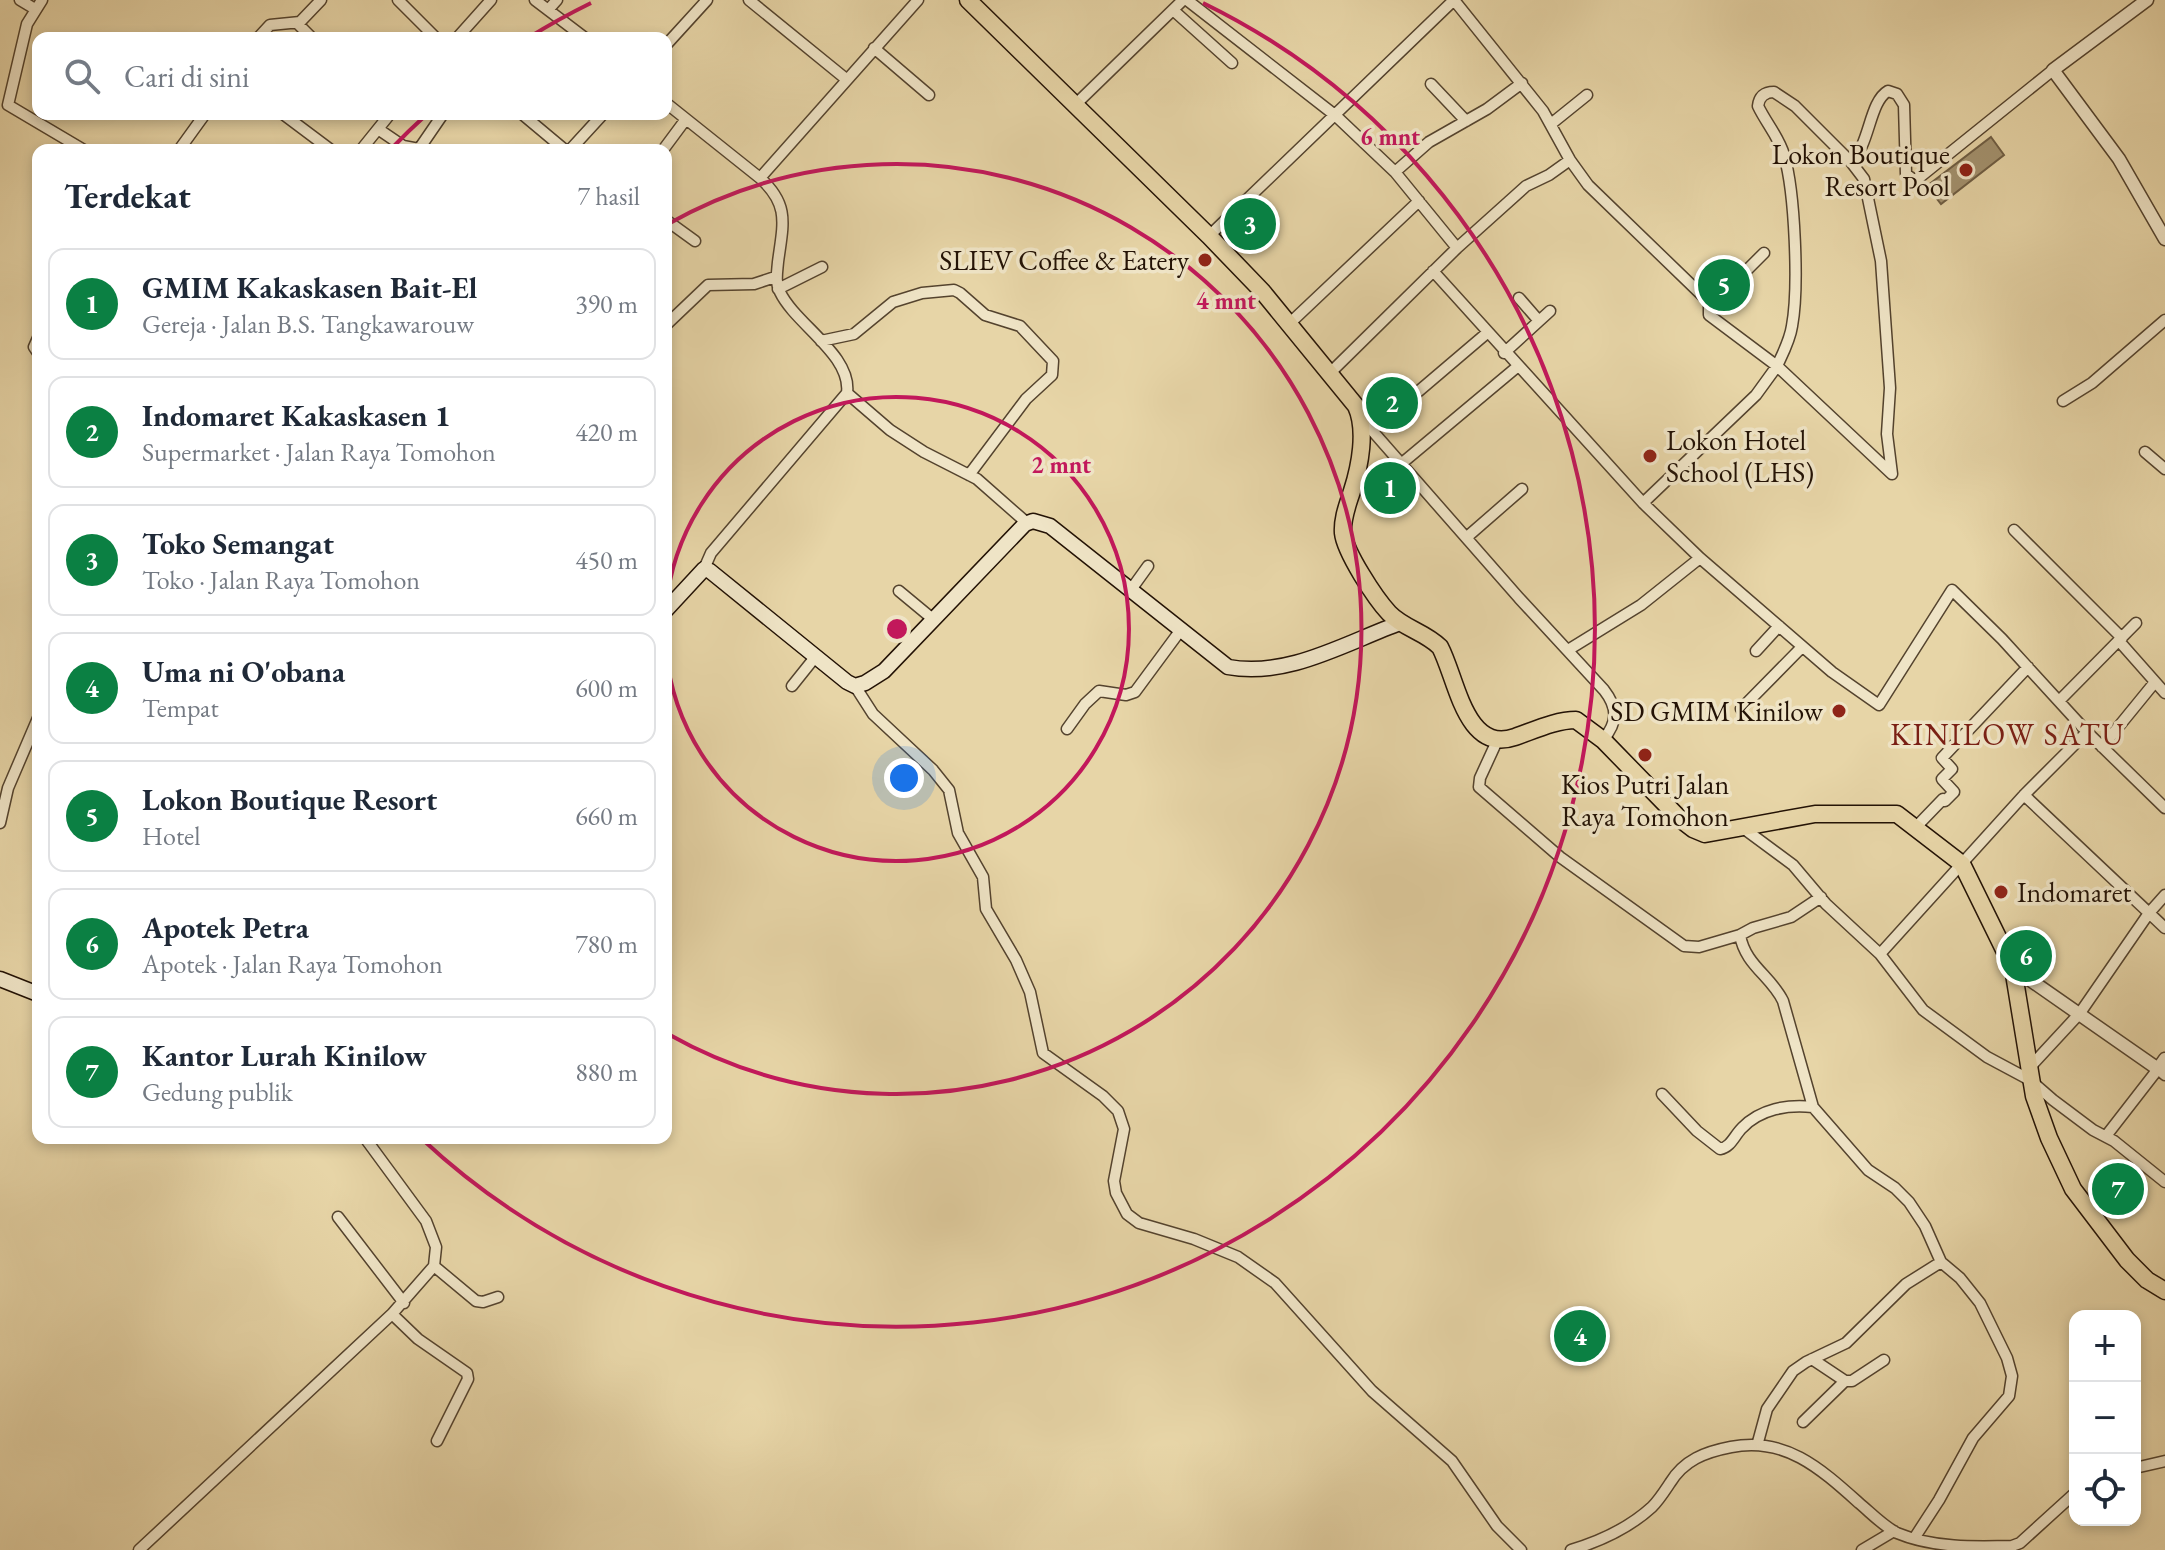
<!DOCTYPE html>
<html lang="id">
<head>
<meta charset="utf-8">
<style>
	:root { --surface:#fff; --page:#f2f2f3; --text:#1f2937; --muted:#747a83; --line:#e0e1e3; --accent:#0b8043 }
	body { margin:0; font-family:"EB Garamond",serif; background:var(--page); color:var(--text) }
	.controls { position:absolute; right:24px; bottom:24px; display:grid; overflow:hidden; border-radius:16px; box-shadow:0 4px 12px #0003 }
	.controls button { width:72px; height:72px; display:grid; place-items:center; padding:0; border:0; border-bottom:2px solid var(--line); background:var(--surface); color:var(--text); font:40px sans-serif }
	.you { position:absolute; left:904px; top:778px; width:28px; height:28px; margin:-20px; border:6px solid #fff; border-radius:50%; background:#1a73e8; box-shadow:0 0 0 12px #1a73e833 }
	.badge { display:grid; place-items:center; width:52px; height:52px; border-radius:50%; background:var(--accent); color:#fff; font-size:26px; font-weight:700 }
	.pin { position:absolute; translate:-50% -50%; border:4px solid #fff; box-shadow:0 2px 8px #0006 }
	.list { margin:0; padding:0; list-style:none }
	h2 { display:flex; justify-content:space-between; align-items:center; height:104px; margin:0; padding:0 32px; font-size:34px }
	h2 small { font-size:26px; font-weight:400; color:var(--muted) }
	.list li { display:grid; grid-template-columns:52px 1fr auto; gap:24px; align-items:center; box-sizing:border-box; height:112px; margin:0 16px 16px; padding:0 16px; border:2px solid var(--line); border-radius:16px }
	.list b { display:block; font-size:30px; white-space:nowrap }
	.list p { margin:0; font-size:26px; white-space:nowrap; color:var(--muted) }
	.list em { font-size:26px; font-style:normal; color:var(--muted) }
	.icon { flex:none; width:44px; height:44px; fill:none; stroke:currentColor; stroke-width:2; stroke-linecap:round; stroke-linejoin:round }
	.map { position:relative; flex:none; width:2165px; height:1550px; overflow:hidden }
	.search { position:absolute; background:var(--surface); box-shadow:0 4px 12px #0003; left:32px; top:32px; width:640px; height:88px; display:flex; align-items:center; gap:20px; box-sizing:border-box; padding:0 28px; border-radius:16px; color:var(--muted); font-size:30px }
	.panel { position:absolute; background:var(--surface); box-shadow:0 4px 12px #0003; left:32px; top:144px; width:640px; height:1000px; border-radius:16px }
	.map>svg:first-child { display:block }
	.water { fill:#a49370; stroke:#705f45; stroke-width:2 }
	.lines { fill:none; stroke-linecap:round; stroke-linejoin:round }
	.minor-casing { stroke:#54432e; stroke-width:13 }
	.tertiary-casing { stroke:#54432e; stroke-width:15 }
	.secondary-casing { stroke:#231205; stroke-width:17 }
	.trunk-casing { stroke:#231205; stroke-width:19 }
	.minor { stroke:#efe4c6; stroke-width:10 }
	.tertiary { stroke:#efe4c6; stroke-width:12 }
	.secondary { stroke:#efe4c6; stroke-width:14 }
	.trunk { stroke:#e7d5a7; stroke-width:16 }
	.ring { fill:none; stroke:#c2185b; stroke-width:4 }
	.poi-dot { fill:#8f2418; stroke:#efe4c6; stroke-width:3 }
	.labels { text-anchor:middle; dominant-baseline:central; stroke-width:7; stroke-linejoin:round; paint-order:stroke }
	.poi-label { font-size:28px; fill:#231205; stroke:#efe4c6; text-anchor:end }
	.neighbourhood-label { font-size:30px; letter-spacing:2px; fill:#7a1f14; stroke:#efe4c6 }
	.centre { fill:#c2185b; stroke:#efe4c6; stroke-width:4 }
	.ring-label { font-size:24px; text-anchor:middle; font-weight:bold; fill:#c2185b; stroke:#efe4c6; stroke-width:7; stroke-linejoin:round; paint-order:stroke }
</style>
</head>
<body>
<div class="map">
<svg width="2165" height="1550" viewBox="0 0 2165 1550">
	<rect width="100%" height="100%" fill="#e7d5a7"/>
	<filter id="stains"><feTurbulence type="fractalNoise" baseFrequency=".0025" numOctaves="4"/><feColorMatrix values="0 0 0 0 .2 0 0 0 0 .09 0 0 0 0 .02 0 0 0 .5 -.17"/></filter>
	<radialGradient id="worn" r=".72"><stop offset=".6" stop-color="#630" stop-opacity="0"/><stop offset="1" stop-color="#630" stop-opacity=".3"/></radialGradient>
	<path class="water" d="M1991,137L2004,155L1941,204L1927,186Z"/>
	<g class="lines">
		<g class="minor-casing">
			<path id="minor" d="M20,0L35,9
				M42,0L27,24L8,105L84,150
				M398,0L436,38
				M535,0L585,38
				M749,0L846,79
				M1187,0L1336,116L1395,172L1457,248
				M1454,0L1543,111L1570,160L1588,185L1709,302V315L1777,366C1783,353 1790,340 1792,326C1799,288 1795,192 1784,155C1779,137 1766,123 1758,106C1759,97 1764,92 1774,92L1795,106L1851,162C1870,145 1869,102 1888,91L1897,94L1904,105L1906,174L1915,181L2053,70
				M548,10L557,0
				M1173,10L1232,63
				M297,23L312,38
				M258,38L270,25L300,22L321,0
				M457,38L491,0
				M666,45L707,0
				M874,48L929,95
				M1431,84L1466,121
				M666,103L760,178L918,0
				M1076,104L1183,0
				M283,114L331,150
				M522,114L565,150
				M1551,124L1587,95
				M378,129L403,146L419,149L443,114
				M179,150L205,114
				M361,150L390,114
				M570,150L603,114
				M663,150L686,119
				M1851,162L1864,179L1881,261L1890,388L1887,434L1892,474
				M1395,172L1429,142L1487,109L1522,83
				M760,178C790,205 783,224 778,262C777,274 775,282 780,292C795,324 852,355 847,393L890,430L924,452L977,479L1027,523
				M666,220L695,241
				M1209,236L1454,0
				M1433,271L1643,503L1700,558L1832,672L1879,705L1952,590L2002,639L2087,732L2165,808
				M778,289L822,267
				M1519,298L1539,321
				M1709,302L1736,281L1764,253
				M1289,324L1419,201
				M666,325L708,285L754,284L775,277
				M38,338L34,347L38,353
				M821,341L854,334L893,302L922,293L954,290L960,293L985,315L1020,326L1053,361L1052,375L1026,399L969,475
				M1504,353L1550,311
				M1330,373L1457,248L1526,186L1549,175L1570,160
				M2063,401L2092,383L2165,320
				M1362,419L1519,598L1604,690C1618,708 1618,722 1603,740
				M1373,430L1487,333
				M2145,452L2165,469
				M1401,464L1517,367
				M1643,503L1756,395L1777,366L1892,474
				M2014,530L2122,638
				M1467,537L1522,489
				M704,569L711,553L847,393
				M899,591L934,620
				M1130,591L1148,566
				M2119,641L2165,693
				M1568,650L1641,605L1700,558
				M1756,651L1779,626
				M792,686L816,656
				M855,686L873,714L933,770L949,790L958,833L983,877L986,909L1016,960L1030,992L1043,1053L1103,1096L1118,1111L1124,1129L1114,1181L1116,1193L1127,1214L1139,1223L1194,1239L1238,1257L1275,1283L1372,1391L1452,1461L1497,1526L1521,1550
				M2059,701L2136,623
				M1741,709L1802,647
				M1067,729L1085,704L1099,691L1126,695L1135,692L1180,631
				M1497,741L1480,778L1479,787L1560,857L1684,946L1699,947L1740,935
				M2102,747L2155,682
				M2024,795L2165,928
				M0,823L8,788L38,718
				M1916,827L1943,799L1945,801L1954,792L1942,779L1952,769L1942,758L2028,667
				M1743,828L1793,865L1826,904L1880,954L1923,1010L1987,1057L2030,1080L2053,1100L2093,1130L2114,1141L2165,1182
				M1821,897L1791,917L1753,928L1740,935C1745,965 1771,976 1783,1001L1813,1107L1868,1170L1895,1188L1909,1202L1925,1226L1941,1262L1960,1278L1980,1303L2007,1358L2012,1376L2009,1396L1973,1438L1939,1500L1915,1537
				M1880,954L2024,795L2087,732
				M2030,1067L2080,1013L2149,913L2165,895
				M1662,1094L1697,1131L1720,1149C1731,1147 1734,1136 1742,1128C1760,1109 1788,1104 1813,1107
				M2106,1136L2158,1069L2165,1075
				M338,1217L404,1303
				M434,1266L476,1301L483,1302L498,1297
				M392,1314L418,1339L467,1373L468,1379L437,1441
				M1812,1359L1845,1381H1852L1884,1360
				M1803,1422L1845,1381
				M1758,1442L1767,1409L1793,1371L1806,1362L1846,1343L1906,1284L1941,1262
				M2135,1468L2165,1461
				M139,1550L392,1314L434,1266L436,1247L426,1221L365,1138
				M1571,1550C1601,1541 1629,1528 1652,1507C1659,1500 1664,1492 1670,1483C1684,1460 1705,1452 1731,1447C1785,1436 1821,1469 1859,1503C1871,1513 1883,1526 1897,1533C1933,1548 1974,1547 2012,1546L2020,1543L2075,1493
				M1862,1550L1894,1531"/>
		</g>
		<g class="tertiary-casing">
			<path id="tertiary" d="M2147,0L2053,70L2119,159L2165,239
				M2013,968L2158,1069L2165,1059"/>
		</g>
		<g class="secondary-casing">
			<path id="secondary" d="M666,610L704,569L710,571L847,682L855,686L865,683L884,671L1025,524L1033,521L1050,526L1228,667C1288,678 1345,643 1400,623
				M0,979L38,994"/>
		</g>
		<g class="trunk-casing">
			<path id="trunk" d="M968,0L1209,236L1262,291L1356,406C1367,430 1360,466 1352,491C1348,504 1342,518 1343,533C1345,552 1375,598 1389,613C1403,628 1425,632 1440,647C1457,679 1465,754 1515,737C1535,730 1556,720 1576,720L1603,740L1680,819L1693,829L1705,834L1815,814H1897L1962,864L2013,968L2034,1096L2049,1138L2073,1189L2127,1260L2147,1280L2165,1291"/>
		</g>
		<use href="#minor" class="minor"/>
		<use href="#tertiary" class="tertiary"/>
		<use href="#secondary" class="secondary"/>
		<use href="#trunk" class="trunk"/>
	</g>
	<g class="ring">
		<path d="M666 607A232 232 0 1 1 666 651"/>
		<path d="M668 224A465 465 0 1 1 668 1034"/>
		<path d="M391 149A697 697 0 0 1 426 115M528 38A697 697 0 0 1 591 3M1203 3A697 697 0 1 1 422 1139"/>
	</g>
	<g class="poi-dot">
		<circle cx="1966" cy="170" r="8"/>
		<circle cx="1205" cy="260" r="8"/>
		<circle cx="1650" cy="456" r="8"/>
		<circle cx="1839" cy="711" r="8"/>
		<circle cx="1645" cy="755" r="8"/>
		<circle cx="2001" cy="892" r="8"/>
	</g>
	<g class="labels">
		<g class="poi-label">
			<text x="1950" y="154">Lokon Boutique<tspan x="1950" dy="32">Resort Pool</tspan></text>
			<text x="1189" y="260">SLIEV Coffee &amp; Eatery</text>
			<text x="1666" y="440" text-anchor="start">Lokon Hotel<tspan x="1666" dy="32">School (LHS)</tspan></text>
			<text x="1823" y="711">SD GMIM Kinilow</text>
			<text x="1645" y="784" text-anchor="middle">Kios Putri Jalan<tspan x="1645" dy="32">Raya Tomohon</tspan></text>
			<text x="2017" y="892" text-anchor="start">Indomaret</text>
		</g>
		<g class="neighbourhood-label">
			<text x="2008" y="734">KINILOW SATU</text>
		</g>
	</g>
	<circle cx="897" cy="629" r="12" class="centre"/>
	<g class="ring-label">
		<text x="1390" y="145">6 mnt</text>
		<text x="1226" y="309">4 mnt</text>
		<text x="1061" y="473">2 mnt</text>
	</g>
	<rect width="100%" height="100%" filter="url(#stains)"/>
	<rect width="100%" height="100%" fill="url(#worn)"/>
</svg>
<div class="controls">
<button>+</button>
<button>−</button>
<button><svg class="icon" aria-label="locate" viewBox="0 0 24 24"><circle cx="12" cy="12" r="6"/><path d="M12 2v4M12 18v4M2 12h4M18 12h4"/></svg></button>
</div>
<div class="you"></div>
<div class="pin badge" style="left:1390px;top:488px">1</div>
<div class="pin badge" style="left:1392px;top:403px">2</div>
<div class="pin badge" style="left:1250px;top:224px">3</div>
<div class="pin badge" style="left:1580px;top:1336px">4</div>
<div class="pin badge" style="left:1724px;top:285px">5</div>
<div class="pin badge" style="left:2026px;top:956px">6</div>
<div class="pin badge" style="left:2118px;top:1189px">7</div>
<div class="search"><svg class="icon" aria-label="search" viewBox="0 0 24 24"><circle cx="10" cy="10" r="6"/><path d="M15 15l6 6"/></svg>Cari di sini</div>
<section class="panel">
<h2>Terdekat<small>7 hasil</small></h2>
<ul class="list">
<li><span class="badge">1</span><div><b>GMIM Kakaskasen Bait-El</b><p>Gereja · Jalan B.S. Tangkawarouw</p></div><em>390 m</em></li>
<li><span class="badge">2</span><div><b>Indomaret Kakaskasen 1</b><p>Supermarket · Jalan Raya Tomohon</p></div><em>420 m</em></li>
<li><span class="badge">3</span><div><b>Toko Semangat</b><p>Toko · Jalan Raya Tomohon</p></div><em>450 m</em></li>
<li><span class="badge">4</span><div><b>Uma ni O'obana</b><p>Tempat</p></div><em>600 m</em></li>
<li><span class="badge">5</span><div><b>Lokon Boutique Resort</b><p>Hotel</p></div><em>660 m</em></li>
<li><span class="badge">6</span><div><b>Apotek Petra</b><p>Apotek · Jalan Raya Tomohon</p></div><em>780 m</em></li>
<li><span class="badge">7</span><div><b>Kantor Lurah Kinilow</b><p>Gedung publik</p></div><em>880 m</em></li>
</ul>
</section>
</div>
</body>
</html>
